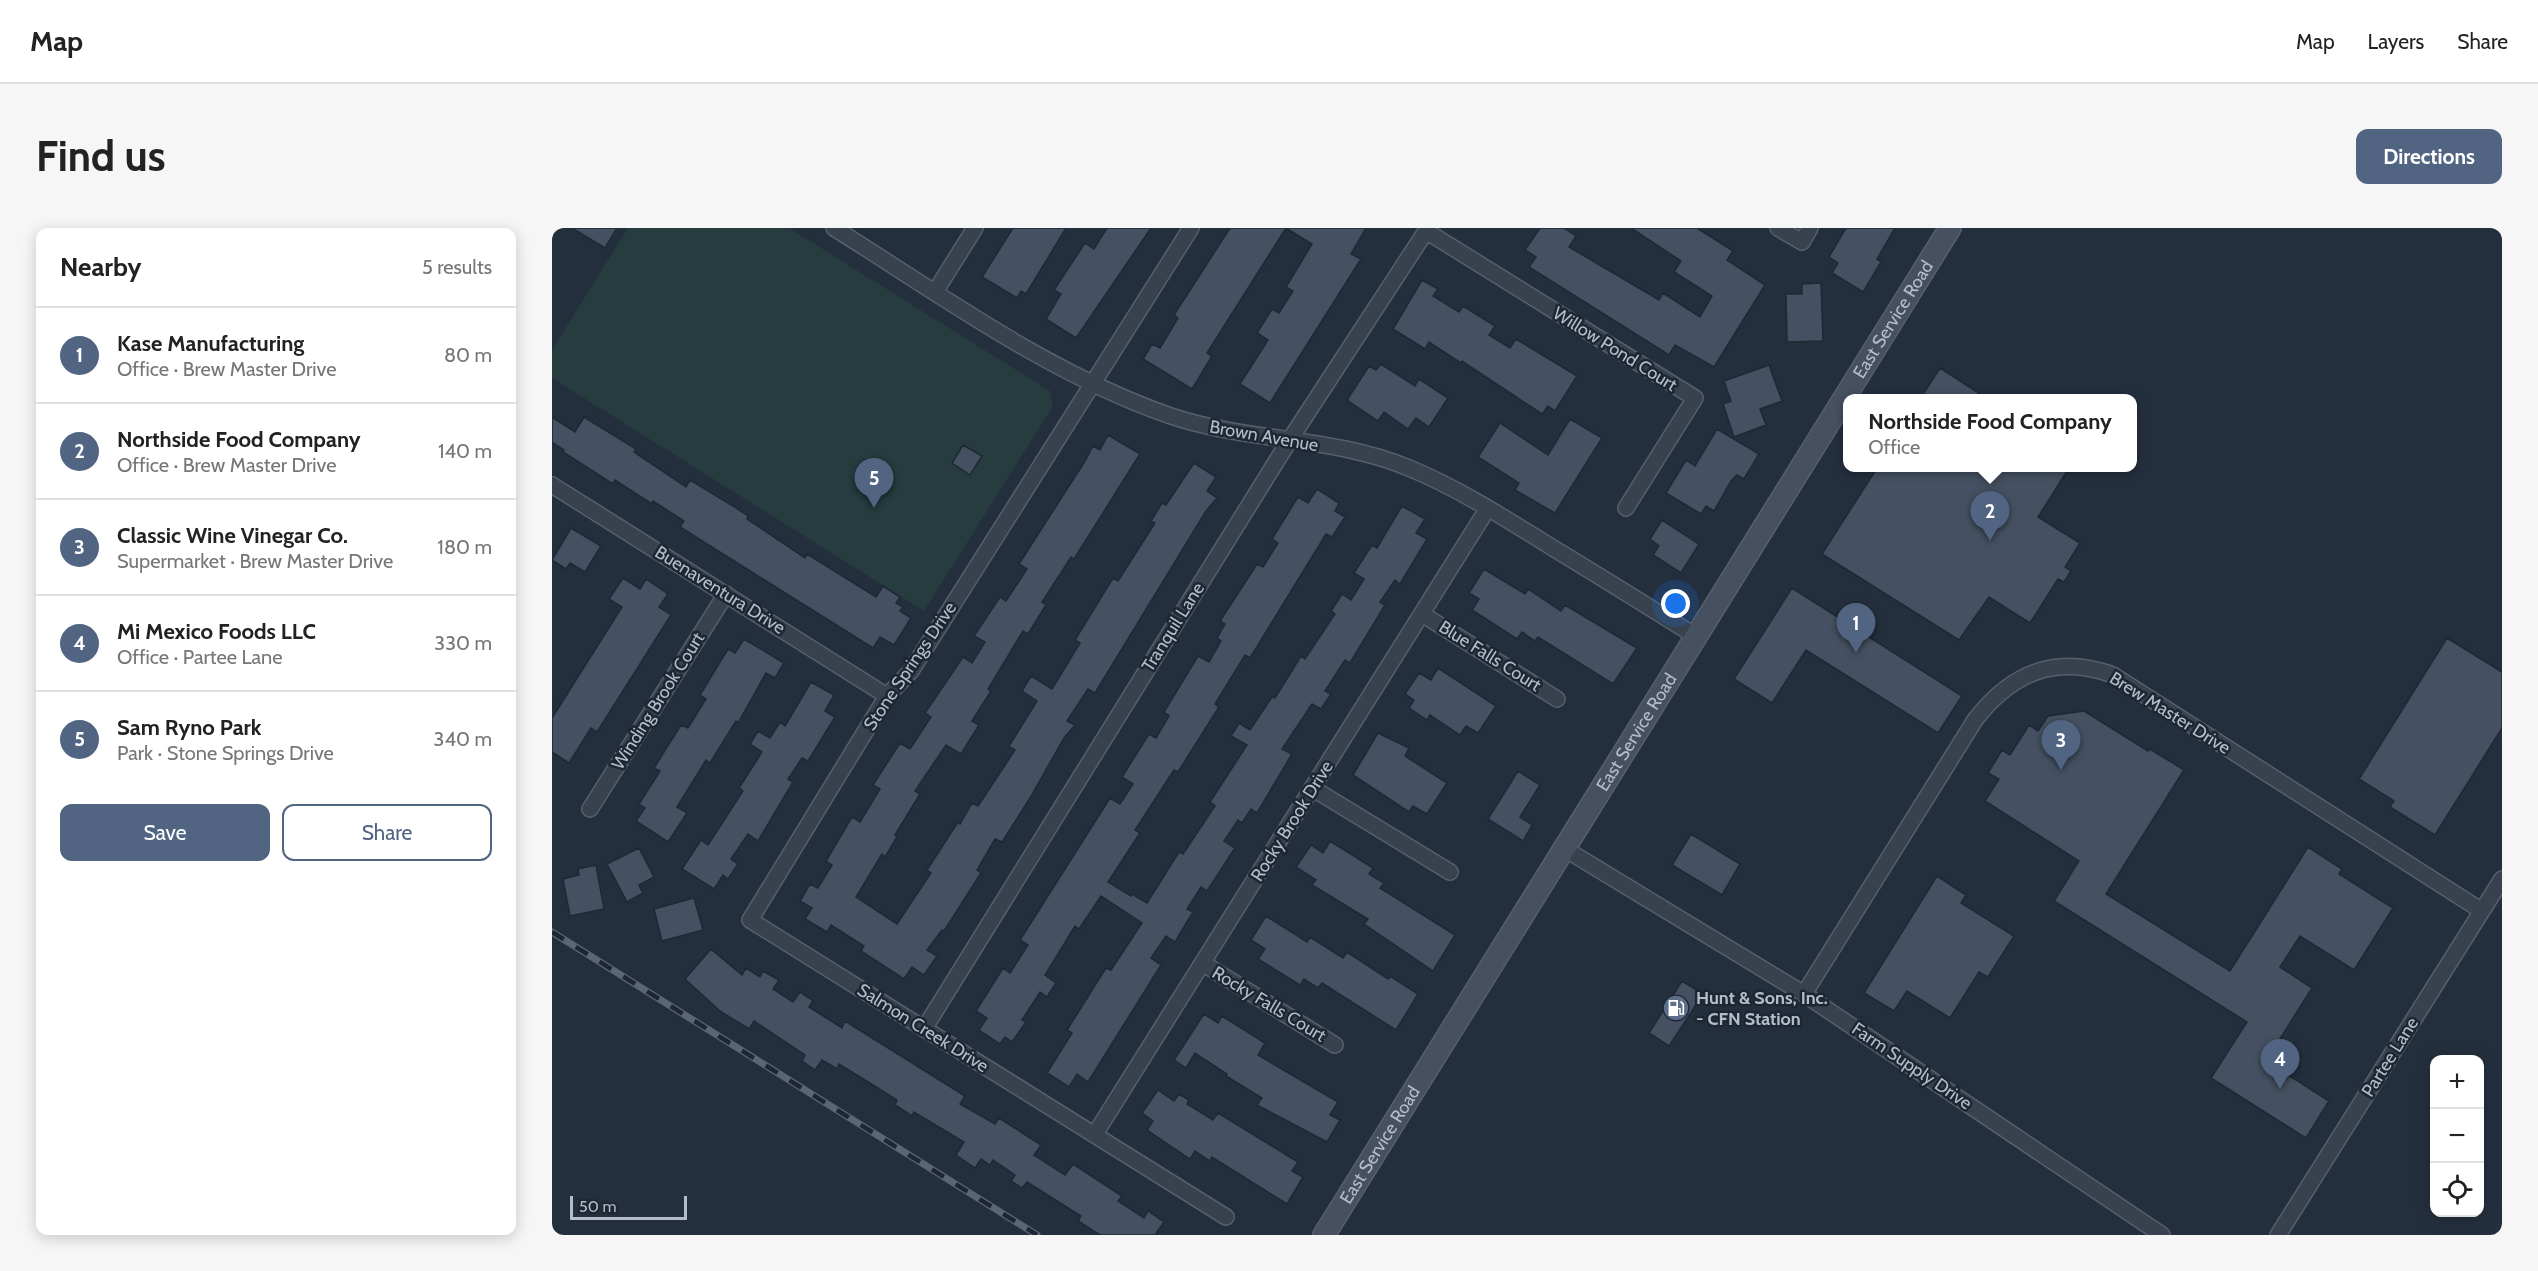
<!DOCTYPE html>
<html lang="en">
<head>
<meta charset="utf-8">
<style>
	:root { --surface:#fff; --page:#f6f6f6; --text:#222; --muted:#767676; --line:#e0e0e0; --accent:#516482 }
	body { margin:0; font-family:Cabin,sans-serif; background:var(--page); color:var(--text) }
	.controls { position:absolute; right:18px; bottom:18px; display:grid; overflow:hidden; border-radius:12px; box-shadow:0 3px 15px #0003 }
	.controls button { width:54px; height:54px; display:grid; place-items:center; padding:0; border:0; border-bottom:2px solid var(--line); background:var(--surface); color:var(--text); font:30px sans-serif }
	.scale { position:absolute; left:18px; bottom:15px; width:117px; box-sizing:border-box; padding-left:6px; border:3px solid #b4bcc9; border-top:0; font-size:16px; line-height:21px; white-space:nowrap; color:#b4bcc9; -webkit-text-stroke:4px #1d2633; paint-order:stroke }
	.you { position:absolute; left:1124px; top:376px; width:21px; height:21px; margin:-15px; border:4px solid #fff; border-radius:50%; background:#1a73e8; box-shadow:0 0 0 9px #1a73e833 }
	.badge { display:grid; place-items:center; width:39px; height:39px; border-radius:50%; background:var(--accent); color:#fff; font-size:20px; font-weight:700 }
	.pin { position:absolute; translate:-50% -50px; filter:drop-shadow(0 2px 3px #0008) }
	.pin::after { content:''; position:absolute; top:32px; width:21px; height:18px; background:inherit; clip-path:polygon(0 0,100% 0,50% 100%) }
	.popup { position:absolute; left:1291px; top:166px; width:294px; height:78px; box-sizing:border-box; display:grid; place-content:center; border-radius:12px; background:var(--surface); filter:drop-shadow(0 2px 4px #0005); font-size:20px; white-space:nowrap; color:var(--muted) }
	.popup b { font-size:22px; color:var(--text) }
	.popup::after { content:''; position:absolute; left:50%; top:100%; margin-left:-12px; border:12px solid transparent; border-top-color:var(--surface) }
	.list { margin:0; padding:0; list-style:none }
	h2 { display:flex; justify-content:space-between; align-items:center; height:78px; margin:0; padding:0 24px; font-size:26px }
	h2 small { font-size:20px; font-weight:400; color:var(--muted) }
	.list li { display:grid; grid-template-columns:39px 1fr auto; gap:18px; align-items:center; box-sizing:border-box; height:96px; padding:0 24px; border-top:2px solid var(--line) }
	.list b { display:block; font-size:22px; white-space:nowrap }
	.list p { margin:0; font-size:20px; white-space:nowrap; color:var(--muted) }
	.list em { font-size:20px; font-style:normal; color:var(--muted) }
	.actions { display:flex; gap:12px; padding:18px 24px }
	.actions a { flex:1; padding:14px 0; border:2px solid var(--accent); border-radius:12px; text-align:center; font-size:21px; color:var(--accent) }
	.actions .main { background:var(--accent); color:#fff }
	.icon { flex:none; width:33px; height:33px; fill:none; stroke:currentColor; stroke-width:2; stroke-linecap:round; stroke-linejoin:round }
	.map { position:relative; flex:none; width:1950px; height:1007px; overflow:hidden; border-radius:12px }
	header { display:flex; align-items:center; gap:36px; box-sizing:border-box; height:84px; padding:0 30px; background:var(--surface); border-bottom:2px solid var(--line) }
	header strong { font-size:28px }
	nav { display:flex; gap:33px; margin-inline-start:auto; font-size:21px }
	.intro { display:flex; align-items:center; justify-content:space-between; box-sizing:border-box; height:144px; padding:0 36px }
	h1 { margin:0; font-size:42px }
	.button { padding:15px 27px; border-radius:12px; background:var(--accent); color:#fff; font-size:21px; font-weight:700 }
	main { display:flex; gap:36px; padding:0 36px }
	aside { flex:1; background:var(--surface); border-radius:12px; box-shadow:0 3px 15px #0003 }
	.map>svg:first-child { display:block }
	.green { fill:#263c3f }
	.building { fill:#455162; stroke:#1f2835; stroke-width:1.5 }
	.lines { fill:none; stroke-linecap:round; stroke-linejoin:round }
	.street-casing { stroke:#565f6c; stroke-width:18 }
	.secondary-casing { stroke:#565f6c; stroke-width:24 }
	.street { stroke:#38414e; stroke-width:15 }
	.secondary { stroke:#465061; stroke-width:21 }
	.rail-casing { stroke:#5a6575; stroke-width:7 }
	.rail { stroke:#1d2633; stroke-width:4.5; stroke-dasharray:14; stroke-linecap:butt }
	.labels { text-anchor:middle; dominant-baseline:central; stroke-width:5; stroke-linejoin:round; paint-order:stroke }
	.street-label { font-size:18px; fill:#b4bcc9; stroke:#1d2633 }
	.poi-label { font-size:18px; font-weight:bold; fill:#b4bcc9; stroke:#1d2633; text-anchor:start }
</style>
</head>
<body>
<header>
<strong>Map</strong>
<nav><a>Map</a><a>Layers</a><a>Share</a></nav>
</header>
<div class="intro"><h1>Find us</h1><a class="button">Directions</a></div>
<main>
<aside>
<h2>Nearby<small>5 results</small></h2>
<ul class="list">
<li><span class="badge">1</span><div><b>Kase Manufacturing</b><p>Office · Brew Master Drive</p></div><em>80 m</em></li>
<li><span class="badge">2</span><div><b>Northside Food Company</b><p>Office · Brew Master Drive</p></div><em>140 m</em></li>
<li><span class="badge">3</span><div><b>Classic Wine Vinegar Co.</b><p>Supermarket · Brew Master Drive</p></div><em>180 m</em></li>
<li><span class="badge">4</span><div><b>Mi Mexico Foods LLC</b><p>Office · Partee Lane</p></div><em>330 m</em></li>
<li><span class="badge">5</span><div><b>Sam Ryno Park</b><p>Park · Stone Springs Drive</p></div><em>340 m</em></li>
</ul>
<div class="actions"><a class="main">Save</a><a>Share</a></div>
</aside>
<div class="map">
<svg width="1950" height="1007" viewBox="0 0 1950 1007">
	<rect width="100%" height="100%" fill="#242f3e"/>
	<path class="green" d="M76,0H237L498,163L501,178L372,383L0,150V122Z"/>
	<path class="building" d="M20,0H65L53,20Z
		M461,0H514L474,66L469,63L465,70L430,49Z
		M555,0H599L524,110L494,91L509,66L502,62L533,15L542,21Z
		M678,0H814L799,26L809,31L718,175L688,156L716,112L705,105L720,81L727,85L741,63L734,59L760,16L734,0L655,125L660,128L640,161L591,131L600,116L608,120L626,90L622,87Z
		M988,0H1012L1024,8L1017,19L1107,72L1111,65L1148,89L1160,68L1122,44L1129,33L1079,0H1145L1181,23L1175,32L1213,57L1162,139L1123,117L1117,127L977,39L984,29L973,22Z
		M1294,0H1343L1325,31L1329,34L1311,64L1280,45L1286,35L1277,29Z
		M870,52L886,61L881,68L907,84L911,78L943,98L937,107L958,120L964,111L1025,148L1003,183L996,178L990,186L910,133L909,135L877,114L873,121L841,101Z
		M1269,55L1271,113L1235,114L1234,66H1250V56Z
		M829,136L863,158L867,151L896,170L877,199L864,190L856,201L832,184L826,193L795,172L817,138L824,142Z
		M1217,137L1230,173L1208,181L1214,197L1182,209L1171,176L1179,173L1172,153Z
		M1388,140L1436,171H1368Z
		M0,189L23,204L32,189L84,221L82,224L134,259L138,252L181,278L196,288L195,291L253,330L255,326L324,369L331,358L348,369L344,375L351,379L348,383L359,390L342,417L328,409L321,420L128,299L132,293L101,273L100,276L63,252L61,256L11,224L12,222L0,214Z
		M1018,191L1050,210L1003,285L963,262L967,255L926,229L948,195L996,227Z
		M1165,201L1207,226L1192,251L1185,247L1179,253L1162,283L1154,278L1149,286L1114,265L1134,232L1143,238Z
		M556,207L588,226L522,331L519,329L490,374L494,377L476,406L471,403L436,461L439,463L420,493L427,497L409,526L394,517L363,563L368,566L343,607L345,609L333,629L330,626L304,669L345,696L379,645L375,642L406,594L408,596L420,575L426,578L463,522L457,518L485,473L470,463L479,448L500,461L528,415L523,412L561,350L566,353L603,295L599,293L610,275L614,277L642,235L664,249L655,263L665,270L654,283L543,465L536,461L515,493L523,497L512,510L478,570L450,614L443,611L425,642L429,645L392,703L390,702L375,722L385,728L372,747L360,739L352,751L309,723L312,718L279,697L275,704L253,691L260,680L248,673L258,656L266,660L280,637L274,633L300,589L308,594L328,561L321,557L348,515L358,521L379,489L373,485L411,429L420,435L433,414L422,408L448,369L454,373L475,341L467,336L533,233L541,218L548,222Z
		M411,217L430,228L418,247L400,235Z
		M1325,240H1517L1486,289L1528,315L1513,339L1519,343L1512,354L1506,351L1478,395L1437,369L1407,412L1270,326Z
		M765,261L787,275L783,283L793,289L780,309L774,306L698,430L693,427L663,476L667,479L626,544L622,542L583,602L588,605L556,654L579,668L580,666L595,675L627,624L631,626L663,578L658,574L695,517L679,508L687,495L698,502L720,469L723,470L749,428L753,431L783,386L779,383L790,366L799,372L812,351L802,345L820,317L825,320L850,278L873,291L864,305L875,311L848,356L843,352L828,374L833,377L798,435L793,432L773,463L779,466L769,481L760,476L730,521L740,526L705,585L699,581L690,595L686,592L672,613L683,620L655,663L649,659L635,681L641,684L623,714L614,708L599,730L609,737L536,854L525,846L517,859L495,845L520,805L515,802L554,740L559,742L590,695L549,668L527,701L523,698L493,747L504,755L495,769L488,764L470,792L474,794L460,814L453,809L448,816L427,802L435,790L424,783L451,740L458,745L476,717L468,712L558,570L568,576L581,556L570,549L597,506L604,510L617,488L612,484L646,428L657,434L669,413L665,410L673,396L668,393L705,336L711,339L726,315L720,311L746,269L756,275Z
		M1110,292L1147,316L1129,345L1101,327L1107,318L1098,311Z
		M19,300L49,318L33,344L18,335L14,341L0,332Z
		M932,341L973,366L976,361L1009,383L1013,377L1085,420L1061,456L986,409L983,413L970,404L965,411L920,382L927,371L917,365Z
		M71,350L88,361L94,351L116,366L107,379L119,387L45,504L39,500L17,535L0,524V490L70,379L57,371Z
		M1240,360L1410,468L1386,505L1254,422L1220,475L1182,451Z
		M1895,410L1950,444V500L1883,607L1838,579L1842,573L1807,551Z
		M192,411L232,435L223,450L214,445L186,495L184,493L158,535L154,532L125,579L135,585L116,614L84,593L93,580L87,576L108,543L102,540L129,497L136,500L154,471L148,467L176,421L183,425Z
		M886,440L944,478L926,505L914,498L908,507L878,487L875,492L857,480L862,472L853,466L867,445L879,452Z
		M259,454L282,467L273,483L283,489L256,533L250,530L236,551L241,554L206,613L196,606L179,631L186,636L176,651L171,647L162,661L130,641L149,612L156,617L191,563L187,560L210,524L198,516L206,503L218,510L228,494L233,498Z
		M1532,483L1596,523L1598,521L1632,542L1554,666L1678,743L1756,619L1790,641L1787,646L1841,680L1802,742L1748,708L1728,739L1760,760L1714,833L1777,873L1754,910L1659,850L1695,794L1502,673L1527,633L1433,573L1447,551L1436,545L1450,522L1458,527L1477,497L1486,503L1496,488Z
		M826,505L857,520L853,528L895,555L875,586L861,578L857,584L801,547Z
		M966,543L988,557L968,589L980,597L971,613L936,591Z
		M1139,606L1188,636L1170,667L1120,637Z
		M778,613L821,640L817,646L832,655L828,660L903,707L881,743L812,696L816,691L760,657L764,652L744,639L759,617L771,625Z
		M87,620L102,649L87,657L91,665L75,674L55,636Z
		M44,637L52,681L18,688L11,651L27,647L26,641Z
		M1385,648L1414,667L1409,675L1462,708L1436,749L1427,744L1398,790L1355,763L1342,783L1312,765Z
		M142,670L151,702L110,713L102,681Z
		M714,688L755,714L758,709L791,730L795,724L836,751L838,748L866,766L844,802L770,755L766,760L752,751L748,757L706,731L713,721L699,712Z
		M159,721L190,747L194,740L208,749L211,743L227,752L221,761L241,774L248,764L261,773L257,779L290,800L293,793L413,868L408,876L443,896L447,890L489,917L482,927L513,947L521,936L570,968L566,973L592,990L596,983L612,994L603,1007H548L526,993L529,988L475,954L470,960L459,953L463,947L441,932L438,937L429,931L423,940L404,927L412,914L362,884L360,888L343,877L345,872L313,852L287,836L285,841L270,832L263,842L250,833L253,827L202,793L197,801L168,783L133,751Z
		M1130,753L1151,766L1117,818L1097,805Z
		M652,786L666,795L670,788L713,815L706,827L786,874L778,887L788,892L775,914L705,877L710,870L674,848L675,846L643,825L634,840L622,832Z
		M606,862L622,873L627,866L637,872L635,876L661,892L666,885L746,934L740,943L751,949L735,976L660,929L658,933L643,923L638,931L595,902L601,893L590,885Z"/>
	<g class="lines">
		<g class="street-casing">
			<path id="street" d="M282,0C389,67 496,145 616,187C693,214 781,208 857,240C908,261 954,291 1001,320C1049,349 1097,379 1145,409
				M639,0L359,443L335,468L198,692L674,989
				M1226,0L1250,14L1258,0
				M874,3L1143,170L1074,280
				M383,64L423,0
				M0,257L335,468
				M870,386L1005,471
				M760,560L898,644
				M38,581L174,366
				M1013,621L1252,766L1610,1007
				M652,736L783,817
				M1252,766L1423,492C1459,445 1503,426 1561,447L1930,683
				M372,801L737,213L876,0
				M543,906L936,280
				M1726,1007L1950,651"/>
		</g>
		<g class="secondary-casing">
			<g id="secondary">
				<path id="s1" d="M772,1007L1398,0"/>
			</g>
		</g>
		<use href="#street" class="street"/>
		<use href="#secondary" class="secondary"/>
		<g class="rail-casing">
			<path id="rail" d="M0,704L485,1007"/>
		</g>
		<use href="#rail" class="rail"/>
	</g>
	<defs>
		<g id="fuel-disc" transform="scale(1.35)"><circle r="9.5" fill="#5c6f8a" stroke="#1d2633"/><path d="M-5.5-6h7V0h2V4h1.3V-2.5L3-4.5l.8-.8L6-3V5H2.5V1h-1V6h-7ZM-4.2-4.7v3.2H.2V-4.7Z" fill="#fff"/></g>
	</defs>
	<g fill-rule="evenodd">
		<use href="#fuel-disc" x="1124" y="780"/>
	</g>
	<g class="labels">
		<g class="street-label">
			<text stroke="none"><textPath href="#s1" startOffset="1078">East Service Road</textPath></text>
			<text transform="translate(1063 121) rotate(32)">Willow Pond Court</text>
			<text transform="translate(712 208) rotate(10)">Brown Avenue</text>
			<text transform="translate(168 362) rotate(32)">Buenaventura Drive</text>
			<text transform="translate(621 399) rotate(-58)">Tranquil Lane</text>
			<text transform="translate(938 428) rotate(32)">Blue Falls Court</text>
			<text transform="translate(358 438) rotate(-56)">Stone Springs Drive</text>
			<text transform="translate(106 473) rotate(-58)">Winding Brook Court</text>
			<text transform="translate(1618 485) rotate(32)">Brew Master Drive</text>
			<text stroke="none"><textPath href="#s1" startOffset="592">East Service Road</textPath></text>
			<text transform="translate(740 593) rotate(-58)">Rocky Brook Drive</text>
			<text transform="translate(717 776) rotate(31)">Rocky Falls Court</text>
			<text transform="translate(371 800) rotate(32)">Salmon Creek Drive</text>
			<text transform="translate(1838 829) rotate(-58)">Partee Lane</text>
			<text transform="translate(1360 838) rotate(34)">Farm Supply Drive</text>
			<text stroke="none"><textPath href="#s1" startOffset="106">East Service Road</textPath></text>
		</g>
		<g class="poi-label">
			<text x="1144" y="770">Hunt &amp; Sons, Inc.<tspan x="1144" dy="21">- CFN Station</tspan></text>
		</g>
	</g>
</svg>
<div class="controls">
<button>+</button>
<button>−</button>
<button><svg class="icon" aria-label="locate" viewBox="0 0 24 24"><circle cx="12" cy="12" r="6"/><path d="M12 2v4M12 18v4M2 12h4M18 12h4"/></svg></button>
</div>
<div class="scale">50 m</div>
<div class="you"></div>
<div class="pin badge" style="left:1304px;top:425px">1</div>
<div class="pin badge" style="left:1438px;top:313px">2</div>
<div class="popup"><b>Northside Food Company</b>Office</div>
<div class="pin badge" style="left:1509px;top:542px">3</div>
<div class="pin badge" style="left:1728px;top:861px">4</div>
<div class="pin badge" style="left:322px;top:280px">5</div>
</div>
</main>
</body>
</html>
